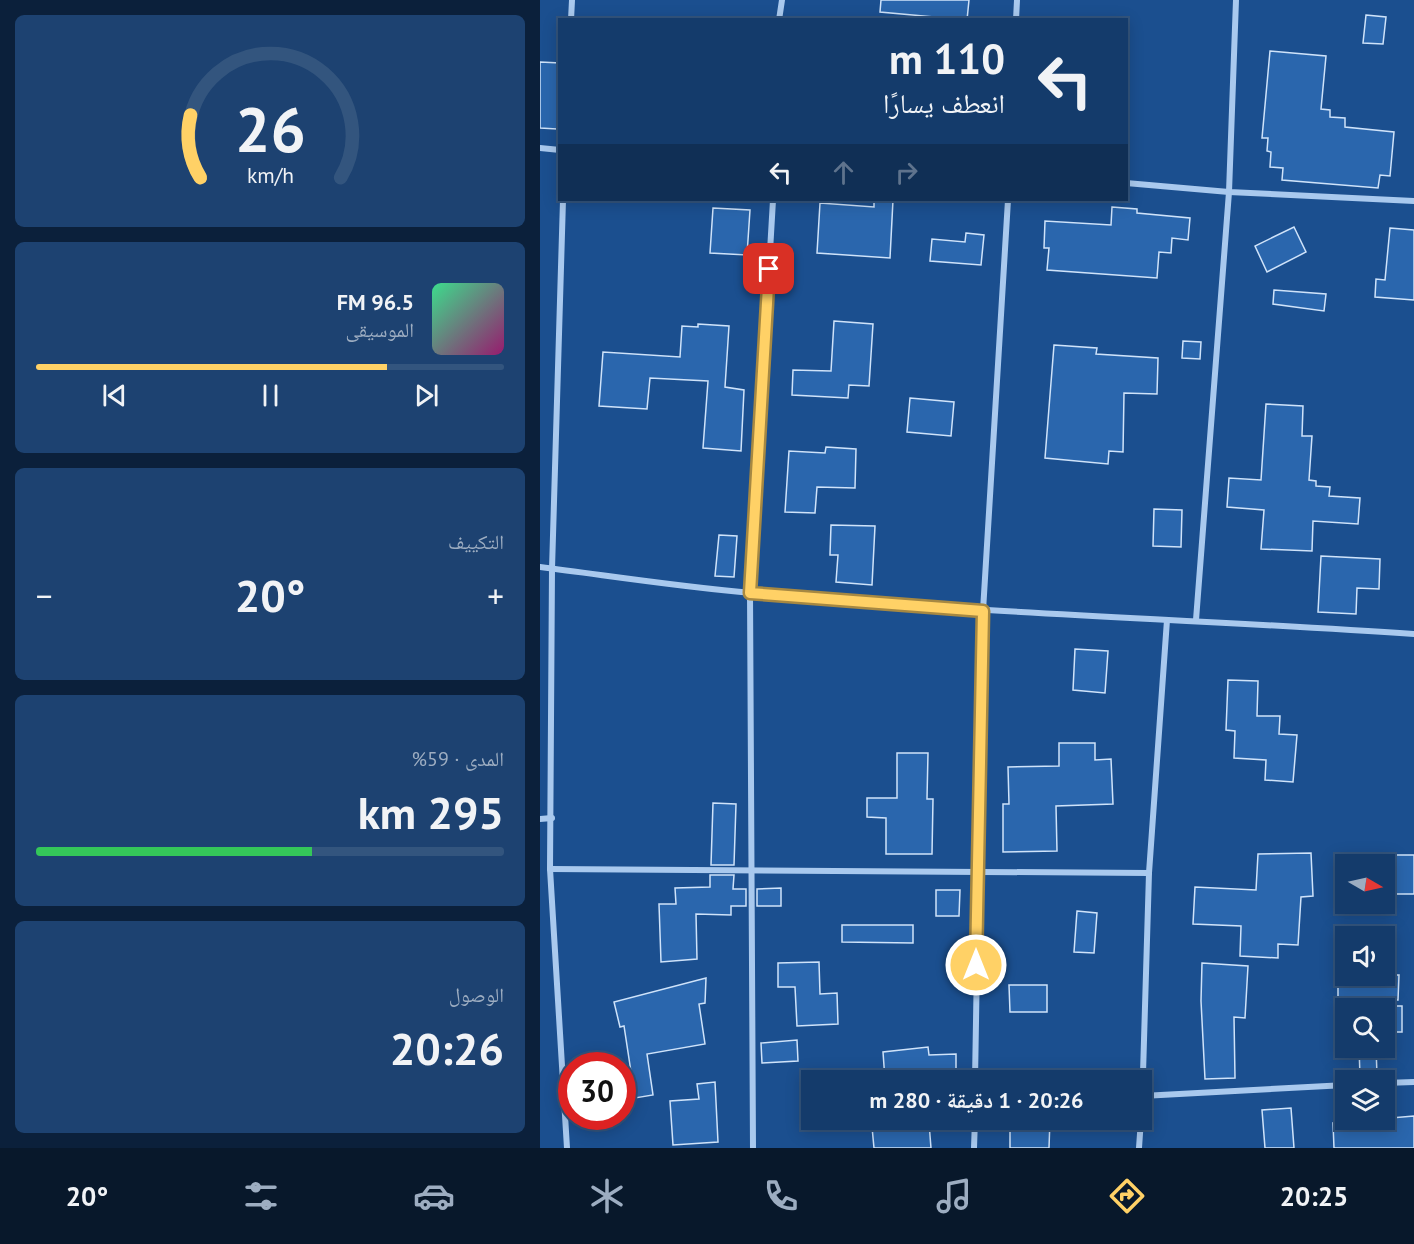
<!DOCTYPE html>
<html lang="ar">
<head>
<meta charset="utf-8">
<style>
	body { margin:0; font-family:"PT Sans","Noto Naskh Arabic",sans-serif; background:#1d4271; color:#f1f3f6; direction:rtl; height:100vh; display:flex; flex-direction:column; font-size:22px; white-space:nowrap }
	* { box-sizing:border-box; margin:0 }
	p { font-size:20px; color:#9dadc1 }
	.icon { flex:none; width:33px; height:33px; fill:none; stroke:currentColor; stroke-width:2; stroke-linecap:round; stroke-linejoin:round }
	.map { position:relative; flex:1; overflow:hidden; direction:ltr }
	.side { display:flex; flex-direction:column; gap:15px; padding:15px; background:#0b203b; width:540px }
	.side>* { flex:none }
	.guide { position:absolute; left:18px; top:18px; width:570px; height:183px; border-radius:0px; box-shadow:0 3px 15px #0003,0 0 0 2px #33557e; direction:rtl; background:#143b6b; color:#f1f3f6; overflow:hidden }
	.needle { width:39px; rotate:99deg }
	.buttons { position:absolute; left:795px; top:854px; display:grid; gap:12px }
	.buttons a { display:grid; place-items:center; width:60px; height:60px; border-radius:0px; background:#143b6b; box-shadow:0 3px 15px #0003,0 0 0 2px #33557e; font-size:30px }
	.speed { position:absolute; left:18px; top:1052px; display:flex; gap:12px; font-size:30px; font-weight:700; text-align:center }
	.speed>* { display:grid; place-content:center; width:78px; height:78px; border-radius:50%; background:#143b6b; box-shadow:0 3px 15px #0003,0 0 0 2px #33557e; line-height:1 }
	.speed .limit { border:9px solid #d22; background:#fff; color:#111 }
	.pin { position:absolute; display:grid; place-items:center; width:51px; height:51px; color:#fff; margin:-26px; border-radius:12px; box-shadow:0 3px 9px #0006 }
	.me { position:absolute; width:66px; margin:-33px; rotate:0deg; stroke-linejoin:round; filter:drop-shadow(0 0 4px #0008) }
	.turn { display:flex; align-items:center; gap:21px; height:126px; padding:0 24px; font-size:27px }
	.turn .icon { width:78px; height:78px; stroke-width:2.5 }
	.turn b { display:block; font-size:42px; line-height:51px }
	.lanes { display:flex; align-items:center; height:57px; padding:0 24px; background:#0003; justify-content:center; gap:30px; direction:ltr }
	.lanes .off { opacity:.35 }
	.big { font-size:45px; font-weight:800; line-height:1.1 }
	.side .card { flex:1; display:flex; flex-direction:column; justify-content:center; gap:9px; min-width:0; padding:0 21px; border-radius:9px; background:#1d4271 }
	.side .dial { align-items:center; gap:0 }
	.dial svg { height:156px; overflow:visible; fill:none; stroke:#33557e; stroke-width:7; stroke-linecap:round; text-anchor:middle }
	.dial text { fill:#f1f3f6; stroke:none }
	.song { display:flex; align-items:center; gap:18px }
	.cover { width:72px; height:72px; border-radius:9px; background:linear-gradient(135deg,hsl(150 70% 55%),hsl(320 70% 35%)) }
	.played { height:6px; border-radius:3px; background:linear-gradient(90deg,#ffd166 75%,#33557e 75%) }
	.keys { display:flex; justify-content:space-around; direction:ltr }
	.heat { display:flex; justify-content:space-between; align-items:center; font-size:33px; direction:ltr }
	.charge { height:9px; border-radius:4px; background:linear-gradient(90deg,#34c759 59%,#33557e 0) }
	.trip { position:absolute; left:261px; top:1070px; width:351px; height:60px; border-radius:0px; background:#143b6b; box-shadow:0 3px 15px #0003,0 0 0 2px #33557e; font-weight:800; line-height:60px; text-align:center; direction:rtl }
	.menu { display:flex; height:96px; justify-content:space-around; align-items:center; background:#08182b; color:#9dadc1 }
	.menu .icon { width:42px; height:42px }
	.menu .active { color:#ffd166 }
	.menu b { font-size:27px; color:#f1f3f6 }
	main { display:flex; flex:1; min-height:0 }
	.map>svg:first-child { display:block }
	.building { fill:#2a66ad; stroke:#cfe3fa; stroke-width:1.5 }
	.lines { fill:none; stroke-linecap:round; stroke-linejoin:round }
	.minor { stroke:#a9c9ee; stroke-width:6 }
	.route-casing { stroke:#a68842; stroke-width:15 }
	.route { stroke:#ffd166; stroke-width:10 }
</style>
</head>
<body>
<main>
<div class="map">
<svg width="874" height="1148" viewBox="0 0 874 1148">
	<rect width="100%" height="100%" fill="#1b4f8f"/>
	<g class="building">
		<polygon points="341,0 429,0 427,20 340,12"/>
		<polygon points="826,15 846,17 843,44 823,43"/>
		<polygon points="730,51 786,56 781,109 790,110 790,117 805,118 805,127 854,132 850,176 840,175 838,188 742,180 743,168 730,167 731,152 727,151 728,138 722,138"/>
		<polygon points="0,62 20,63 17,129 0,128"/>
		<polygon points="334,200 353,200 350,258 277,253 280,203 334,207"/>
		<polygon points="572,207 597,209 597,213 650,218 648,240 632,238 631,253 619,252 617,278 507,270 509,248 504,248 505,221 571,225"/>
		<polygon points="173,208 210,210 207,255 170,253"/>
		<polygon points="754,227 766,252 727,272 715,246"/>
		<polygon points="850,228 874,230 874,300 835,297 836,279 845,280"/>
		<polygon points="426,233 444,235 441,265 390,261 392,239 425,242"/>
		<polygon points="734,290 786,294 784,311 733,304"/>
		<polygon points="294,321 333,324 329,386 309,385 308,398 252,395 253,370 291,371"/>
		<polygon points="158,324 189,326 185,387 204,390 201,451 163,448 168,381 110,378 107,409 59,406 63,352 140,357 142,326 158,327"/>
		<polygon points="643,341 661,342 660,359 642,358"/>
		<polygon points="514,345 557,348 556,354 618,358 617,394 584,393 583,452 569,451 568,464 505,458"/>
		<polygon points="370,398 414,402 411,436 367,432"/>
		<polygon points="726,404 763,406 762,436 772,436 769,480 776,481 776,486 790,487 789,496 820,498 818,524 773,521 772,551 721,549 724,510 687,507 689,478 721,480"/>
		<polygon points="286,447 316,449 315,488 277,487 275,513 245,512 249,451 285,453"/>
		<polygon points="614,509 642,510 641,547 613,546"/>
		<polygon points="291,525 335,526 332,585 296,582 298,555 290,555"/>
		<polygon points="179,535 197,536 194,577 175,576"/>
		<polygon points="781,556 840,559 839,589 817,588 816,614 778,612"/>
		<polygon points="535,649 568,651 565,693 533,690"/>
		<polygon points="688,680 718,681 717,716 740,716 739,734 757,735 753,782 725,780 726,760 694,758 695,731 686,730"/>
		<polygon points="519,743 555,743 555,760 571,759 573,804 516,806 517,851 463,852 463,804 469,804 468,767 519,766"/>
		<polygon points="357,753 388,753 387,799 393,799 392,854 346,854 346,818 327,817 327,798 357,798"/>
		<polygon points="173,803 196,804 194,865 171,865"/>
		<polygon points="771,853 773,896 761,897 758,945 738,944 738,958 700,956 701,926 653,924 655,887 716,890 718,854"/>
		<rect x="844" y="855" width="30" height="39"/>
		<polygon points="170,875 194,875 193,889 206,889 206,906 191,906 191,915 156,914 157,959 121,962 119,904 136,904 135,888 170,887"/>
		<polygon points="241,888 241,906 217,906 217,889"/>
		<polygon points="396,890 420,890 419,916 396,916"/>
		<polygon points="537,911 557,913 554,953 534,952"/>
		<polygon points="302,925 373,925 373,943 302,942"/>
		<polygon points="279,962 280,994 297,993 298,1024 257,1026 255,987 238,987 238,963"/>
		<polygon points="662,963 708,966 705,1018 694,1017 695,1078 665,1079 661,1001"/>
		<polygon points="798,975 859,975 858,1000 798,1000"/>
		<polygon points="166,978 165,1003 159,1004 165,1044 107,1054 113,1095 95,1098 84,1026 80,1027 74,1002"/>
		<polygon points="469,985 507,985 507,1012 470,1012"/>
		<rect x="844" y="1006" width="18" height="26"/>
		<polygon points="257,1040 258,1061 222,1063 221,1043"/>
		<polygon points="388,1047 389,1055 416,1054 416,1079 345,1080 343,1052"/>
		<polygon points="819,1047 836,1047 837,1075 820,1076"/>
		<polygon points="175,1082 178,1142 133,1145 130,1101 159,1099 157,1084"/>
		<polygon points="751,1108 754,1148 725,1148 722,1110"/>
		<polygon points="874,1116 874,1148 794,1148 793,1123"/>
		<polygon points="470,1119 510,1119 509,1148 470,1148"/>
		<polygon points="389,1123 391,1148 334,1148 332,1127"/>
	</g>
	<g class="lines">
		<g class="minor">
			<polyline points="31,20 32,0"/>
			<polyline points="239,20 242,0"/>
			<polyline points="476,20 477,0"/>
			<polyline points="0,148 20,150"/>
			<polyline points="586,183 689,192 874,201"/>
			<polyline points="23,200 12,569 10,869 27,1148"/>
			<path d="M0,567c71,9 141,20 212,26 220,20 441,26 662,41"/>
			<polyline points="656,620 689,192 696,0"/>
			<polyline points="0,819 12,818"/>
			<polyline points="10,869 609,873"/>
			<polyline points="435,1080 443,611 468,200"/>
			<polyline points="844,1083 874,1082"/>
			<polyline points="602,1096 806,1085"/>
			<polyline points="602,1107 609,873 627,620"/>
			<polyline points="213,1148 210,593 233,200"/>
			<polyline points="434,1148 435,1119"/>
			<polyline points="599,1148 601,1119"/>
		</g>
	</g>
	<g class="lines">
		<defs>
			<polyline id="route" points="229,269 210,593 443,611 436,965"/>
		</defs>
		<use href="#route" class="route-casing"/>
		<use href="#route" class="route"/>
	</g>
</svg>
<div class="buttons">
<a><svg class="needle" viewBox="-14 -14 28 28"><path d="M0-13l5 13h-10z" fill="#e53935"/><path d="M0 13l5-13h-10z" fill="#9dadc1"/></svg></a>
<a><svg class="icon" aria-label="sound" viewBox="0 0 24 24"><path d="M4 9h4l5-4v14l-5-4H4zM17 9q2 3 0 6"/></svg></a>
<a><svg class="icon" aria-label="search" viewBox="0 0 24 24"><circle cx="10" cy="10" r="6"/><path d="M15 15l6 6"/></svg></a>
<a><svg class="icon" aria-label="layers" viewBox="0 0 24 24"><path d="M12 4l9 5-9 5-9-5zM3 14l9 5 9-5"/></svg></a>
</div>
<div class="speed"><div class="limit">30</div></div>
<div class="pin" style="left:229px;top:269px;background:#d93025"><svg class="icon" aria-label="arrive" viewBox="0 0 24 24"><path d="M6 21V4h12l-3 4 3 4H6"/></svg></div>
<svg class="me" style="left:436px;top:965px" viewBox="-20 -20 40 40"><circle r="17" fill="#ffd166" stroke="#fff" stroke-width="3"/><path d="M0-11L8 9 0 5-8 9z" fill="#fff"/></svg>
<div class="trip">20:26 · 1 دقيقة · 280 m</div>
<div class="guide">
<div class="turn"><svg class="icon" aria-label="left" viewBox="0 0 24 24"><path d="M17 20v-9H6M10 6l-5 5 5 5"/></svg><div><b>110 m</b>انعطف يسارًا</div></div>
<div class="lanes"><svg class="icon" aria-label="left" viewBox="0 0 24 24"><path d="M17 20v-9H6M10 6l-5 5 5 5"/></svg><svg class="icon off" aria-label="ahead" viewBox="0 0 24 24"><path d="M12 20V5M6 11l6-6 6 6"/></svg><svg class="icon off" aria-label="right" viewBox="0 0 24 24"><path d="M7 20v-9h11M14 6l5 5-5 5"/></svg></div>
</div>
</div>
<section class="side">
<div class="card dial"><svg viewBox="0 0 100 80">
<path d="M14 69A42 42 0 1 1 86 69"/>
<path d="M14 69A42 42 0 0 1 9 37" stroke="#ffd166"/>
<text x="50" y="56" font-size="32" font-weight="700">26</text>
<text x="50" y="72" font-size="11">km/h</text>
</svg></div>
<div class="card">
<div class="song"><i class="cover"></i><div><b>96.5 FM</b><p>الموسيقى</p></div></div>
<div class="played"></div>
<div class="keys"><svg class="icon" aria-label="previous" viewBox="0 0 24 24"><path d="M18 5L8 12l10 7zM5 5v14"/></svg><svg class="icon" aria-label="pause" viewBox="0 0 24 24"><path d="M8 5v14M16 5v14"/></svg><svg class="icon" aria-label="next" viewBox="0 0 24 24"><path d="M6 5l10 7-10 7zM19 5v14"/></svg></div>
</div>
<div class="card"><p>التكييف</p>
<div class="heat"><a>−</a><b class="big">20°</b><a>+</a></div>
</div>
<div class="card"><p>المدى · 59%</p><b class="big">295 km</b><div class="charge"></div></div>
<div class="card"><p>الوصول</p><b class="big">20:26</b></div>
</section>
</main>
<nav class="menu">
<b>20:25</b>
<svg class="icon active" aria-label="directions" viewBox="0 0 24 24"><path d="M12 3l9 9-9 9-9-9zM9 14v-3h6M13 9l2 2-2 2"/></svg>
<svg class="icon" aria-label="music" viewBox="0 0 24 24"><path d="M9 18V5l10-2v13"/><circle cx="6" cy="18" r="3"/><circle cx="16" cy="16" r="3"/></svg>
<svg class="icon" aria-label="phone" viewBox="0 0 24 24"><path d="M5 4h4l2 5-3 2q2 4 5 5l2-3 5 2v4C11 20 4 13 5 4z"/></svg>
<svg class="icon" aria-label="climate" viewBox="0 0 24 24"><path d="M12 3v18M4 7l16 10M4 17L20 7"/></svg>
<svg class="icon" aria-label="car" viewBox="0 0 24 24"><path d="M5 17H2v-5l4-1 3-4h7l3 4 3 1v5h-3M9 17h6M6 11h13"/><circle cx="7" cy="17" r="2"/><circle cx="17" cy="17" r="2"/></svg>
<svg class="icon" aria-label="filters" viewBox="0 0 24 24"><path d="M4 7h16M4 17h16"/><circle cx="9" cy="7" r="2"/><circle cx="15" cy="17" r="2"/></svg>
<b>20°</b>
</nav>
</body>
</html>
